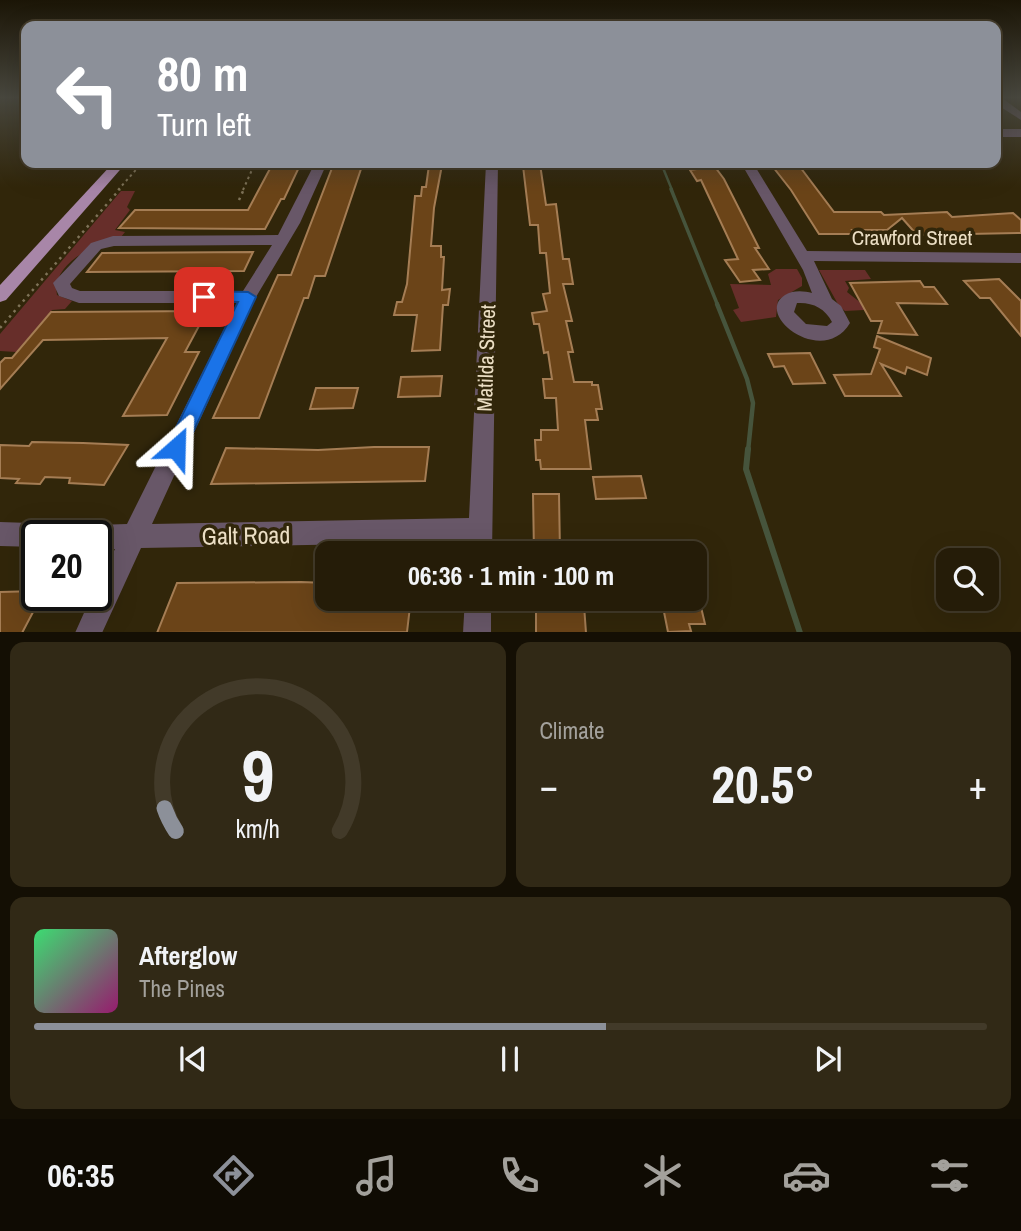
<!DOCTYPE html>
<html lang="en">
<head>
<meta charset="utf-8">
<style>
	body { margin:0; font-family:"Archivo Narrow",sans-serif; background:#312916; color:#f1f3f6; height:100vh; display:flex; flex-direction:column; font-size:26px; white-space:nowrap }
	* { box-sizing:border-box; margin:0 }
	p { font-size:23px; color:#a3a19c }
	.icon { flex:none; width:38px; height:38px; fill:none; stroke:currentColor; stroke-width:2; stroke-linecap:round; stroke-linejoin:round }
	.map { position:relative; height:632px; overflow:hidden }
	.drawer { display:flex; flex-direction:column; gap:10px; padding:10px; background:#140f04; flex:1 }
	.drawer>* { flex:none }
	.top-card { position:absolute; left:21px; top:21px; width:980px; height:147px; border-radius:14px; box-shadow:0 7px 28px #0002,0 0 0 2px #423a29; background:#8c9099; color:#fff; overflow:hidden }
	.tools { position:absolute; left:936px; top:548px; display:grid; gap:14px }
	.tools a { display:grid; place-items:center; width:63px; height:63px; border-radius:14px; background:#251c08; box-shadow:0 7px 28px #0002,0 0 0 2px #423a29; font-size:35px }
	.speed { position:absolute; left:21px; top:520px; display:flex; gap:14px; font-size:35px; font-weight:700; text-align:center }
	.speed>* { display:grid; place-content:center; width:91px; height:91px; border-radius:50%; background:#251c08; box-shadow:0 7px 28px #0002,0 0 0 2px #423a29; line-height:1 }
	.speed .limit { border:4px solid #111; border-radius:10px; background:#fff; color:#111 }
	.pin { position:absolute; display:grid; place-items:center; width:60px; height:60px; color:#fff; margin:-30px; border-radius:14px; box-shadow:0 4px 10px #0006 }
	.me { position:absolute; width:77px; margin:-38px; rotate:25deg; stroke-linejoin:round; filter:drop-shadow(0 0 5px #0008) }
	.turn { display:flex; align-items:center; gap:24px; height:147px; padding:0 21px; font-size:32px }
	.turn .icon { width:91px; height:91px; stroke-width:2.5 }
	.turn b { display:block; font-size:49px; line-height:60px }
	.big { font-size:52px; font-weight:700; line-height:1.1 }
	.drawer .card { flex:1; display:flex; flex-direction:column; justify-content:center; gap:10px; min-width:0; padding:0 24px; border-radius:14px; background:#312916 }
	.drawer .dial { align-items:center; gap:0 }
	.dial svg { height:182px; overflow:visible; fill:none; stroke:#423a29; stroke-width:7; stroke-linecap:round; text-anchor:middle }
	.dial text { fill:#f1f3f6; stroke:none }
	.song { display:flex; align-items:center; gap:21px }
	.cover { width:84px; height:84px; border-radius:10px; background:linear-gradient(135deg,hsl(140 70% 55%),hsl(320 70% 35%)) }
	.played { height:7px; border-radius:4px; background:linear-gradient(90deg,#8c9099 60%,#423a29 60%) }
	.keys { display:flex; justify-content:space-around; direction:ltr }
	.heat { display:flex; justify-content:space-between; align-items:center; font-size:38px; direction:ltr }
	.drawer .tiles { flex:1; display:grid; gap:10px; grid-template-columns:1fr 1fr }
	.card:last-child { grid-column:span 2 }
	.trip { position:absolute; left:315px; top:541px; width:392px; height:70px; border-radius:14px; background:#251c08; box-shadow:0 7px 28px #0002,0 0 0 2px #423a29; font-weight:700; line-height:70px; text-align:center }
	.dock { display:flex; height:112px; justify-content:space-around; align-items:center; background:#0f0b03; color:#a3a19c }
	.dock .icon { width:49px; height:49px }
	.dock .current { color:#8c9099 }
	.dock b { font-size:32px; color:#f1f3f6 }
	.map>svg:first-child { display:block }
	.green { fill:#672e2a }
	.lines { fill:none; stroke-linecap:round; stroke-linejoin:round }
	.stream-far3 { stroke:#46543c; stroke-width:2.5 }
	.stream-far2 { stroke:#46543c; stroke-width:3.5 }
	.stream-far1 { stroke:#46543c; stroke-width:4.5 }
	.stream { stroke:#46543c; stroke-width:6 }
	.building { fill:#6b4418; stroke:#a57d54; stroke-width:2 }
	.path-far1 { stroke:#7f7358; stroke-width:2; stroke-dasharray:2.5 3.5; stroke-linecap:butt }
	.path { stroke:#7f7358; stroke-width:2.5; stroke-dasharray:2.5 4.5; stroke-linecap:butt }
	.minor { fill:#685768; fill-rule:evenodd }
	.major { fill:#a886a8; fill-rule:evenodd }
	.route { fill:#1a73e8; stroke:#114b97; stroke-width:2 }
	.labels { text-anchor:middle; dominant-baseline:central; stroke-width:7; stroke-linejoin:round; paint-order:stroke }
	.street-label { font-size:21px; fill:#ebdec4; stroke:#31260a }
	.near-street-label { font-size:24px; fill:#ebdec4; stroke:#31260a }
</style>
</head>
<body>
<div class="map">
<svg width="1021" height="633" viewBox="0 0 1021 633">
	<rect width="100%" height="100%" fill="#31260a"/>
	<g class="green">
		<path d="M121,191h14l-8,16 3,3 -15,20 10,2 -4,5c-24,7 -70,25 -64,58l15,6 -7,8 -13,1 -36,42 -16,-1v-17z"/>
		<polygon points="776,269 797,269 802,278 802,286 778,300 776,317 741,322 733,310 739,308 730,284 771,285 768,274"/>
		<polygon points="819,270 865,270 871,279 845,281 849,288 847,292 861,303 864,310 845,311 839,306"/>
	</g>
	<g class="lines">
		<polyline class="stream-far3" points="661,163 672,190"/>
		<polyline class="stream-far2" points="671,189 718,306"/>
		<polyline class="stream-far1" points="717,304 747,379 753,403 748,451"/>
		<polyline class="stream" points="748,449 746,469 800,633"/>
	</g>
	<g class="building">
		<polygon points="273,163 301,163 284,199 281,199 265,229 119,228 135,210 248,210"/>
		<polygon points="334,163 363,163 325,276 315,276 308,298 304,298 259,418 213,418 278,275 291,275"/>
		<polygon points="693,163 712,163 724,179 759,248 755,248 769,269 753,270 760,280 740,282 725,260 738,259 701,180 697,181 690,170 697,169"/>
		<polygon points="777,163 797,163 834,212 881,212 884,215 947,212 952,217 1013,213 1021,220 1021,233 917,235 902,218 887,230 852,230 854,234 819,234 791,190 773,167 780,167"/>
		<polygon points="540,164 546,205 556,204 563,259 569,259 573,284 563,284 572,321 566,321 573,352 568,352 574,382 592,382 592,385 598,385 602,409 596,409 598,420 585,420 591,469 541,469 540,460 536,460 535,440 541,440 541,430 558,430 556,398 545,398 543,379 552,379 548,352 544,353 539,324 534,324 532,313 547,311 543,294 550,293 546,253 540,253 538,225 530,225 523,166"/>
		<polygon points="429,165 442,165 434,208 431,246 441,246 441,257 444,257 442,290 450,289 448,305 443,305 440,350 412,351 417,315 394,315 397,302 402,302 407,284 415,196 421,196 422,187 426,187"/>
		<polygon points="253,252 244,271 87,272 102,253"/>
		<polygon points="999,279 1021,301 1021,336 990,298 980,298 964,281"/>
		<polygon points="920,281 924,287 934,287 947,304 897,303 917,335 878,333 882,321 871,321 850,283"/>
		<polygon points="207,311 185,352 199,352 167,415 123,416 167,338 43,340 0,389 0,363 5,358 12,358 51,312"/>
		<polygon points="877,336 931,358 927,375 907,367 905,374 881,364 901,396 845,396 834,375 871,374 880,349 874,347"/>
		<polygon points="810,353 825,383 793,384 784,366 774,367 768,354"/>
		<polygon points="442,376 440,396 398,397 401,377"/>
		<polygon points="316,388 358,388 353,408 310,409"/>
		<polygon points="32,442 83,443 128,445 104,485 69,483 70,478 45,477 40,484 16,483 19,479 0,478 0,445 29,446"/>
		<polygon points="374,447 429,447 425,481 211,484 226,448 318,450"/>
		<polygon points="641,476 646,498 596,499 593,477"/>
		<polygon points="533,494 559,494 560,553 534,553"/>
		<polygon points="301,582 327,583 327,598 411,598 407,632 157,633 177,583"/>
		<polygon points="37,591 37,595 42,595 22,633 0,633 0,592"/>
		<polygon points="536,604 584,605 586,633 536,633"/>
		<polygon points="663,607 701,607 705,624 689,624 691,631 668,632"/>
	</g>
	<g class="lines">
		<g class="path-far1">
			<polyline points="118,190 142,163"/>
			<polyline points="243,190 255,163"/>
		</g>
		<g class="path">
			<polyline points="239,200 244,189"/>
			<polyline points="0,328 120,189"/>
		</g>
		<g class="minor">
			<polygon points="996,98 1002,98 1021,112 1021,120 996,104"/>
			<rect x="996" y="129" width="25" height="8"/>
			<path d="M315,163h12l-27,60 -44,74 -104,227 317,-6 17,-355h12l-6,390h-24v-11l-327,6 -39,85h-27l17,-38h4v-8l19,-38h-19v-13h-12l3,-8 9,-3 31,-1 110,-221h-158l-20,-7 -6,-13 38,-40 22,-7 165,-1zM272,245l-29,46h-163l-8,-3 -2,-4 31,-35 13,-3z"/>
			<path d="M741,163h12l54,88 214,2v10l-207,-2 18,38 9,7 9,17c-27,45 -97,-8 -65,-28 8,-5 19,-4 27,-2l-9,-23zM797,303c15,-1 28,5 35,19l-5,4 -21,-2 -12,-12z"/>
			<polygon points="0,522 60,524 69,527 72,536 37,536 37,547 0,546"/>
			<polygon points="465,598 491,598 491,633 463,633"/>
		</g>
		<polygon class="major" points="113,163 126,163 6,300 0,302 0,285"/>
	</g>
	<linearGradient id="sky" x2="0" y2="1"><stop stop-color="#1b1506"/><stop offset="0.52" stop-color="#48473e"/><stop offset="1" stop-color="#48473e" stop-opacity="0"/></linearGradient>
	<rect width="1021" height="187" fill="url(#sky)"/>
	<polygon class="route" points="204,291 248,292 256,297 183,454 176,457 169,454 166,448 238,302 198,301 196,297 198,293"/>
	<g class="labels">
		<g class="street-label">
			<text x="912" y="237">Crawford Street</text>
			<text transform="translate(486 358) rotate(-88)">Matilda Street</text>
		</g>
		<g class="near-street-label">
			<text transform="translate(246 535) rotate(-1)">Galt Road</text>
		</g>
	</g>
</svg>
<div class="tools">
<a><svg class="icon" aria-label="search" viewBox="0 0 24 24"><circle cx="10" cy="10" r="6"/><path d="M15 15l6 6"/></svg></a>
</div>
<div class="speed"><div class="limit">20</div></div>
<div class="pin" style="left:204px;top:297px;background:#d93025"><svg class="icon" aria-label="arrive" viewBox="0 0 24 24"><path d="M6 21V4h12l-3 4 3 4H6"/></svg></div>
<svg class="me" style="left:176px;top:448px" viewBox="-20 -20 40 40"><path d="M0-17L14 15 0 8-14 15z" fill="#1a73e8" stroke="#fff" stroke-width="4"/></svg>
<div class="trip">06:36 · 1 min · 100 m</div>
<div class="top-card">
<div class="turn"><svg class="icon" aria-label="left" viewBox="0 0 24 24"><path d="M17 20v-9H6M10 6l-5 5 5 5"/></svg><div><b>80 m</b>Turn left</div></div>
</div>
</div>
<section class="drawer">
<div class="tiles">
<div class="card dial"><svg viewBox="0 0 100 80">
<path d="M14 69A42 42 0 1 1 86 69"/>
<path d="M14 69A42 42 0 0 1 9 59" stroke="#8c9099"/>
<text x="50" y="56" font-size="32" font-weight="700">9</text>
<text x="50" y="72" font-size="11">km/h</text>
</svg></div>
<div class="card"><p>Climate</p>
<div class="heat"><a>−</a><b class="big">20.5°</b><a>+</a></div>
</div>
<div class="card">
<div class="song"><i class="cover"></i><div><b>Afterglow</b><p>The Pines</p></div></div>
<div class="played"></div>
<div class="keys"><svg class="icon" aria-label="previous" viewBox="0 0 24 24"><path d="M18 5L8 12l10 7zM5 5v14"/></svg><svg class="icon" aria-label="pause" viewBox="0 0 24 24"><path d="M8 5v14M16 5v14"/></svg><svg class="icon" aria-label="next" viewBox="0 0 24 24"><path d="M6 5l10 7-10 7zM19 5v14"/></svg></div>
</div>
</div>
</section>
<nav class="dock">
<b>06:35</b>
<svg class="icon current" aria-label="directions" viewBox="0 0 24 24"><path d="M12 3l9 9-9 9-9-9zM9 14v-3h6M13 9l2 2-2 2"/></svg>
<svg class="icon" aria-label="music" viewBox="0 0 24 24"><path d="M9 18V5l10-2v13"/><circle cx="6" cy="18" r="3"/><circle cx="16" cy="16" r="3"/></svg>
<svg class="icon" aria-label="phone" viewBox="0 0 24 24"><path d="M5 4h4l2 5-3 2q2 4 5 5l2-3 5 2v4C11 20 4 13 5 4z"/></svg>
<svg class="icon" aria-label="climate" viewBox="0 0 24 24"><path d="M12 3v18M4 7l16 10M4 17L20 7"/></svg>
<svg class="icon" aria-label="car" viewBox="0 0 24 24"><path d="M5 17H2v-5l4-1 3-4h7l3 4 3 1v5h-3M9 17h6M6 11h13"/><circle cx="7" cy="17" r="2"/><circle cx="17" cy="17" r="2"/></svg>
<svg class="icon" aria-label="filters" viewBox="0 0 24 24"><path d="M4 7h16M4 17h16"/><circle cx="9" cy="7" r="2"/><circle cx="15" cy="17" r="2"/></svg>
</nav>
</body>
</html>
